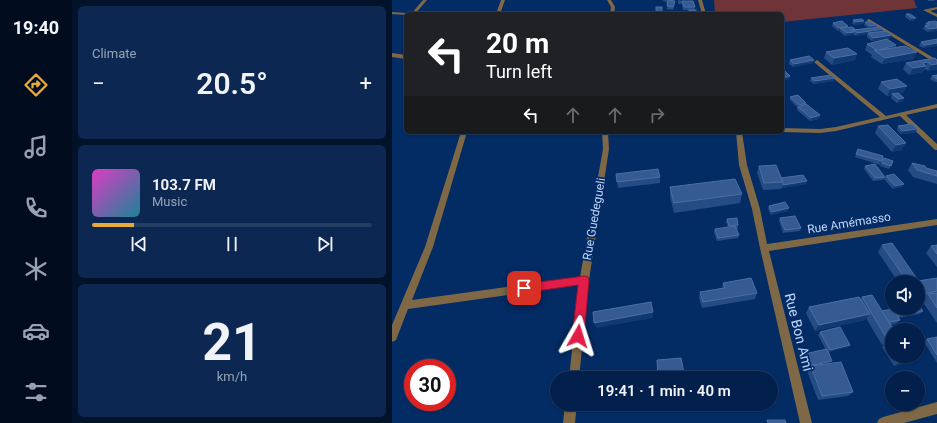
<!DOCTYPE html>
<html lang="en">
<head>
<meta charset="utf-8">
<style>
	body { margin:0; font-family:Roboto,sans-serif; background:#0c2852; color:#f1f3f6; height:100vh; display:flex; flex-direction:column; font-size:15px; white-space:nowrap }
	* { box-sizing:border-box; margin:0 }
	p { font-size:13px; color:#96a3b5 }
	.icon { flex:none; width:22px; height:22px; fill:none; stroke:currentColor; stroke-width:2; stroke-linecap:round; stroke-linejoin:round }
	.map { position:relative; flex:1; overflow:hidden }
	.panel { display:flex; flex-direction:column; gap:6px; padding:6px; background:#011229; width:320px }
	.panel>* { flex:none }
	.hud { position:absolute; left:12px; top:12px; width:380px; height:122px; border-radius:6px; box-shadow:0 1px 3px #0004,0 0 0 1px #233e63; background:#202124; color:#fff; overflow:hidden }
	.fabs { position:absolute; left:493px; top:275px; display:grid; gap:8px }
	.fabs a { display:grid; place-items:center; width:40px; height:40px; border-radius:50%; background:#02204b; box-shadow:0 1px 3px #0004,0 0 0 1px #233e63; font-size:20px }
	.speed { position:absolute; left:12px; top:359px; display:flex; gap:8px; font-size:20px; font-weight:700; text-align:center }
	.speed>* { display:grid; place-content:center; width:52px; height:52px; border-radius:50%; background:#02204b; box-shadow:0 1px 3px #0004,0 0 0 1px #233e63; line-height:1 }
	.speed .limit { border:6px solid #d22; background:#fff; color:#111 }
	.pin { position:absolute; display:grid; place-items:center; width:34px; height:34px; color:#fff; margin:-17px; border-radius:8px; box-shadow:0 2px 6px #0006 }
	.me { position:absolute; width:44px; margin:-22px; rotate:6deg; stroke-linejoin:round; filter:drop-shadow(0 0 3px #0008) }
	.turn { display:flex; align-items:center; gap:14px; height:84px; padding:0 16px; font-size:18px }
	.turn .icon { width:52px; height:52px; stroke-width:2.5 }
	.turn b { display:block; font-size:28px; line-height:34px }
	.lanes { display:flex; align-items:center; height:38px; padding:0 16px; background:#0003; justify-content:center; gap:20px; direction:ltr }
	.lanes .off { opacity:.35 }
	.big { font-size:30px; font-weight:600; line-height:1.1 }
	.panel .widget { flex:1; display:flex; flex-direction:column; justify-content:center; gap:6px; min-width:0; padding:0 14px; border-radius:6px; background:#0c2852 }
	.panel .dial { align-items:center; gap:0 }
	.dial b { font-size:52px; line-height:1 }
	.song { display:flex; align-items:center; gap:12px }
	.cover { width:48px; height:48px; border-radius:6px; background:linear-gradient(135deg,hsl(310 70% 55%),hsl(190 70% 35%)) }
	.played { height:4px; border-radius:2px; background:linear-gradient(90deg,#e9ab38 15%,#233e63 15%) }
	.keys { display:flex; justify-content:space-around; direction:ltr }
	.heat { display:flex; justify-content:space-between; align-items:center; font-size:22px; direction:ltr }
	.trip { position:absolute; left:158px; top:371px; width:228px; height:40px; border-radius:20px; background:#02204b; box-shadow:0 1px 3px #0004,0 0 0 1px #233e63; font-weight:600; line-height:40px; text-align:center }
	main { display:flex; flex:1; min-height:0 }
	.tab-bar { display:flex; flex-direction:column; width:72px; justify-content:space-around; align-items:center; background:#010d1e; color:#96a3b5 }
	.tab-bar .icon { width:28px; height:28px }
	.tab-bar .selected { color:#e9ab38 }
	.tab-bar b { font-size:18px; color:#f1f3f6 }
	.map>svg:first-child { display:block }
	.green { fill:#6f3437 }
	.lines { fill:none; stroke-linecap:round; stroke-linejoin:round }
	.street { fill:#7e6846; fill-rule:evenodd }
	.wall { fill:#264c86 }
	.shaded-wall { fill:#113973 }
	.building { fill:#365b92; stroke:#4c6fa2 }
	.route { fill:#e11d48; stroke:#92132f }
	.labels { text-anchor:middle; dominant-baseline:central; stroke-width:3.5; stroke-linejoin:round; paint-order:stroke }
	.street-label { font-size:12px; fill:#c0d7fa; stroke:#032b64 }
	.near-street-label { font-size:14px; fill:#c0d7fa; stroke:#032b64 }
</style>
</head>
<body>
<main>
<nav class="tab-bar">
<b>19:40</b>
<svg class="icon selected" aria-label="directions" viewBox="0 0 24 24"><path d="M12 3l9 9-9 9-9-9zM9 14v-3h6M13 9l2 2-2 2"/></svg>
<svg class="icon" aria-label="music" viewBox="0 0 24 24"><path d="M9 18V5l10-2v13"/><circle cx="6" cy="18" r="3"/><circle cx="16" cy="16" r="3"/></svg>
<svg class="icon" aria-label="phone" viewBox="0 0 24 24"><path d="M5 4h4l2 5-3 2q2 4 5 5l2-3 5 2v4C11 20 4 13 5 4z"/></svg>
<svg class="icon" aria-label="climate" viewBox="0 0 24 24"><path d="M12 3v18M4 7l16 10M4 17L20 7"/></svg>
<svg class="icon" aria-label="car" viewBox="0 0 24 24"><path d="M5 17H2v-5l4-1 3-4h7l3 4 3 1v5h-3M9 17h6M6 11h13"/><circle cx="7" cy="17" r="2"/><circle cx="17" cy="17" r="2"/></svg>
<svg class="icon" aria-label="filters" viewBox="0 0 24 24"><path d="M4 7h16M4 17h16"/><circle cx="9" cy="7" r="2"/><circle cx="15" cy="17" r="2"/></svg>
</nav>
<section class="panel">
<div class="widget"><p>Climate</p>
<div class="heat"><a>−</a><b class="big">20.5°</b><a>+</a></div>
</div>
<div class="widget">
<div class="song"><i class="cover"></i><div><b>103.7 FM</b><p>Music</p></div></div>
<div class="played"></div>
<div class="keys"><svg class="icon" aria-label="previous" viewBox="0 0 24 24"><path d="M18 5L8 12l10 7zM5 5v14"/></svg><svg class="icon" aria-label="pause" viewBox="0 0 24 24"><path d="M8 5v14M16 5v14"/></svg><svg class="icon" aria-label="next" viewBox="0 0 24 24"><path d="M6 5l10 7-10 7zM19 5v14"/></svg></div>
</div>
<div class="widget dial"><b>21</b><p>km/h</p></div>
</section>
<div class="map">
<svg width="545" height="423" viewBox="0 0 545 423">
	<rect width="100%" height="100%" fill="#032b64"/>
	<polygon class="green" points="322,0 522,0 525,8 390,22 390,14 323,14"/>
	<g class="lines">
		<g class="street">
			<polygon points="31,0 35,0 23,14 19,14"/>
			<polygon points="109,0 113,0 108,14 104,14"/>
			<polygon points="215,0 219,0 223,7 222,14 218,14 219,7"/>
			<polygon points="306,0 310,0 314,14 310,14"/>
			<polygon points="545,7 545,9 538,11 545,14 545,17 531,10"/>
			<polygon points="0,12 14,13 16,14 14,14 14,15 0,14"/>
			<polygon points="477,19 545,60 545,64 475,21 475,20"/>
			<polygon points="0,53 14,55 14,59 0,57"/>
			<polygon points="425,60 494,116 545,104 545,108 514,115 545,144 545,150 543,150 508,116 444,131 428,133 390,132 390,128 428,129 444,127 488,117 423,63 422,62"/>
			<polygon points="69,132 75,132 41,247 20,300 188,277 211,149 210,132 216,132 217,149 197,280 187,378 177,378 187,285 16,309 4,340 0,342 0,325 33,247"/>
			<polygon points="344,132 350,132 355,165 368,209 375,244 545,219 545,225 377,251 420,423 408,423 368,248 360,209 347,165"/>
			<polygon points="545,402 545,414 512,423 485,423 487,419 491,417"/>
			<polygon points="173,404 185,404 183,423 171,423"/>
		</g>
	</g>
	<g class="wall">
		<polygon points="271,0 276,0 283,4 281,10 275,9 276,3 271,1"/>
		<polygon points="286,0 291,1 303,7 303,10 304,12 304,14 297,14 297,10 291,10 290,4 286,4"/>
		<polygon points="536,0 543,0 542,1 536,1"/>
		<polygon points="514,14 518,14 522,21 519,21 513,17"/>
		<polygon points="461,20 472,21 471,24 462,25 460,23"/>
		<polygon points="473,22 485,25 484,27 491,29 490,32 500,35 498,38 480,41 475,37 475,34 464,36 461,34 461,35 453,36 447,31 448,30 446,31 440,26 441,23 456,26 456,27 463,29 463,30 476,28 472,25"/>
		<polygon points="536,22 545,22 545,31 536,32 531,29 534,23 536,23"/>
		<polygon points="545,39 532,48 527,46 529,42"/>
		<polygon points="475,44 504,45 504,47 522,59 490,64 479,57 480,55 473,50"/>
		<polygon points="434,52 465,54 463,60 440,65 432,58"/>
		<polygon points="543,58 536,71 533,69 531,72 517,75 511,69 514,63"/>
		<polygon points="398,60 421,63 401,67 397,64"/>
		<polygon points="545,75 545,82 543,82 538,79 540,76"/>
		<polygon points="419,78 443,78 442,81 422,84 418,81"/>
		<polygon points="489,82 515,86 511,93 507,94 511,101 505,103 499,98 500,95 495,96 486,89"/>
		<polygon points="398,97 414,103 414,104 428,115 427,119 418,121 405,110 405,107 398,100"/>
		<polygon points="486,126 510,150 500,152 483,133"/>
		<polygon points="506,126 525,129 523,133 509,134 505,130"/>
		<polygon points="466,149 490,161 488,165 463,157"/>
		<polygon points="492,158 499,166 497,169 488,166"/>
		<polygon points="520,163 545,171 545,184 521,177 516,170"/>
		<polygon points="367,166 389,178 415,181 414,184 390,188 390,187 389,189 371,190 365,173"/>
		<polygon points="473,166 493,177 491,180 481,181 472,169"/>
		<polygon points="224,174 268,177 268,183 226,188"/>
		<polygon points="494,176 512,184 510,187 501,189 492,179"/>
		<polygon points="278,187 350,194 348,203 282,213 278,197"/>
		<polygon points="377,206 396,211 379,215 376,209"/>
		<polygon points="388,218 409,228 408,231 391,233 387,221"/>
		<polygon points="335,219 346,225 346,229 344,229 347,235 346,238 325,241 322,232 323,229 336,227 334,222"/>
		<polygon points="490,245 525,279 524,281 545,278 545,323 530,301 532,299 526,300 526,282 506,282 486,252"/>
		<polygon points="545,245 545,267 534,253 539,246"/>
		<polygon points="331,283 365,293 363,299 310,308 307,298 308,292 330,288"/>
		<polygon points="470,297 490,311 498,310 496,307 498,304 500,303 500,308 526,308 531,311 528,314 506,318 508,320 505,323 499,325 500,330 500,356 514,356 517,360 514,363 502,366 490,347 493,344 497,343 490,345 474,318 473,320 423,331 414,313 417,307 468,299"/>
		<polygon points="428,332 458,345 456,347 436,352 438,364 461,392 456,396 426,400 415,371 417,368 415,369 410,357 412,354 434,350 426,335"/>
		<polygon points="545,337 545,363 532,342 535,339"/>
		<polygon points="265,360 292,373 291,375 266,378"/>
	</g>
	<g class="shaded-wall">
		<polygon points="520,18 524,18 522,21 519,21"/>
		<polygon points="472,21 471,24 462,25 463,22"/>
		<polygon points="485,25 483,28 477,29 478,26"/>
		<polygon points="456,26 455,29 448,28 448,30 446,31 447,28"/>
		<polygon points="545,28 545,31 536,32 537,29"/>
		<polygon points="491,29 490,32 476,33 475,34 464,36 465,33"/>
		<polygon points="462,32 461,35 453,36 455,33"/>
		<polygon points="500,35 498,38 480,41 481,38"/>
		<polygon points="545,43 545,46 532,48 533,45"/>
		<polygon points="504,45 502,51 487,50"/>
		<polygon points="525,52 522,59 490,64 493,58"/>
		<polygon points="465,54 463,60 440,65 442,58"/>
		<polygon points="422,60 421,63 401,67 402,64"/>
		<polygon points="536,62 531,72 517,75 521,68 531,63"/>
		<polygon points="545,64 545,70 536,71 539,65"/>
		<polygon points="398,76 398,79 390,81 390,78"/>
		<polygon points="443,78 442,81 422,84 423,81"/>
		<polygon points="515,86 511,93 495,96 498,89"/>
		<polygon points="512,98 511,101 505,103 507,99"/>
		<polygon points="414,103 413,106 406,107 407,105"/>
		<polygon points="428,115 427,119 418,121 419,118"/>
		<polygon points="525,129 523,133 509,134 511,131"/>
		<polygon points="514,143 510,150 500,152 504,145"/>
		<polygon points="415,181 414,184 390,188 391,185"/>
		<polygon points="512,184 510,187 501,189 503,186"/>
		<polygon points="397,208 396,211 379,215 380,212"/>
		<polygon points="525,279 523,282 514,282 515,281"/>
		<polygon points="261,312 261,318 204,328 202,323"/>
		<polygon points="478,314 473,320 423,331 427,325"/>
		<polygon points="458,345 456,347 436,353 438,350"/>
		<polygon points="517,360 514,363 502,366 505,363"/>
		<polygon points="440,361 438,364 419,366 417,368 415,369 417,366"/>
	</g>
	<g class="building">
		<polygon points="276,0 283,1 281,7 275,6"/>
		<polygon points="290,1 301,1 303,7 292,7"/>
		<rect x="264" y="7" width="6" height="7"/>
		<rect x="297" y="10" width="7" height="2"/>
		<polygon points="514,14 518,14 524,18 520,18"/>
		<polygon points="470,19 472,21 463,22 461,20"/>
		<polygon points="450,21 456,26 447,28 441,23"/>
		<polygon points="543,21 545,22 545,28 537,29 533,26 537,25 534,23 538,23 536,22"/>
		<polygon points="473,22 479,22 485,25 478,26"/>
		<polygon points="460,27 463,29 459,30 462,32 455,33 448,28"/>
		<polygon points="488,27 491,29 465,33 461,30"/>
		<polygon points="494,31 500,35 481,38 476,33"/>
		<polygon points="495,39 504,45 487,50 513,46 525,52 493,58 482,50 485,50 475,44"/>
		<polygon points="545,39 545,43 533,45 529,42"/>
		<polygon points="456,48 465,54 442,58 434,52"/>
		<polygon points="417,56 422,60 402,64 398,60"/>
		<polygon points="543,58 545,60 545,64 539,65 536,62 531,63 534,66 521,68 514,63"/>
		<polygon points="390,69 391,69 398,76 390,78"/>
		<polygon points="439,75 443,78 423,81 419,78"/>
		<polygon points="545,75 545,79 540,76"/>
		<polygon points="505,79 515,86 498,89 489,82"/>
		<polygon points="506,93 512,98 507,99 500,94"/>
		<polygon points="406,95 414,103 407,105 398,97"/>
		<polygon points="414,104 428,115 419,118 406,107"/>
		<polygon points="520,124 525,129 511,131 506,126"/>
		<polygon points="496,125 514,143 504,145 486,126"/>
		<polygon points="466,149 491,156 490,161 464,154"/>
		<polygon points="492,158 501,161 499,166 490,163"/>
		<polygon points="520,163 533,166 534,168 545,171 545,176 525,170"/>
		<polygon points="483,164 493,177 483,178 473,166"/>
		<polygon points="384,165 391,182 372,183 367,166"/>
		<polygon points="266,169 268,177 225,182 224,174"/>
		<polygon points="502,174 512,184 503,186 494,176"/>
		<polygon points="411,175 415,181 391,185 391,182 389,178"/>
		<polygon points="343,179 350,194 282,203 278,187"/>
		<polygon points="393,202 397,208 380,212 377,206"/>
		<polygon points="403,216 409,228 393,230 388,218"/>
		<polygon points="345,218 346,225 337,226 335,219"/>
		<polygon points="343,226 347,235 326,238 323,229"/>
		<polygon points="500,243 525,279 515,281 490,245"/>
		<polygon points="545,245 545,254 539,246"/>
		<polygon points="359,278 365,293 311,302 308,292 333,288 331,283"/>
		<polygon points="545,278 545,291 527,295 526,293 526,282 520,282"/>
		<polygon points="545,293 545,308 536,294"/>
		<polygon points="480,295 502,330 500,330 500,338 495,339 470,297"/>
		<polygon points="467,297 478,314 427,325 417,307"/>
		<polygon points="259,302 261,312 202,323 201,312"/>
		<polygon points="526,304 531,311 506,316 501,308 526,308"/>
		<polygon points="501,309 508,320 497,322 490,311"/>
		<polygon points="448,327 458,345 438,350 428,332"/>
		<polygon points="545,337 545,355 535,339"/>
		<polygon points="500,342 500,355 493,344"/>
		<polygon points="435,349 440,361 417,366 412,354"/>
		<polygon points="500,356 514,356 517,360 505,363"/>
		<polygon points="289,358 292,373 266,375 265,360"/>
		<polygon points="449,362 461,392 430,396 419,366"/>
		<polygon points="375,420 393,420 394,423 376,423"/>
	</g>
	<polygon class="route" points="192,276 196,277 197,280 192,336 190,340 186,341 182,340 180,336 186,285 132,293 129,291 127,288 129,285 132,284"/>
	<g class="labels">
		<g class="street-label">
			<text transform="translate(202 219) rotate(-80)">Rue Guedegueli</text>
			<text transform="translate(457 223) rotate(-9)">Rue Amémasso</text>
		</g>
		<g class="near-street-label">
			<text transform="translate(407 332) rotate(76)">Rue Bon Ami</text>
		</g>
	</g>
</svg>
<div class="fabs">
<a><svg class="icon" aria-label="sound" viewBox="0 0 24 24"><path d="M4 9h4l5-4v14l-5-4H4zM17 9q2 3 0 6"/></svg></a>
<a>+</a>
<a>−</a>
</div>
<div class="speed"><div class="limit">30</div></div>
<div class="pin" style="left:132px;top:288px;background:#d93025"><svg class="icon" aria-label="arrive" viewBox="0 0 24 24"><path d="M6 21V4h12l-3 4 3 4H6"/></svg></div>
<svg class="me" style="left:186px;top:336px" viewBox="-20 -20 40 40"><path d="M0-17L14 15 0 8-14 15z" fill="#e11d48" stroke="#fff" stroke-width="4"/></svg>
<div class="trip">19:41 · 1 min · 40 m</div>
<div class="hud">
<div class="turn"><svg class="icon" aria-label="left" viewBox="0 0 24 24"><path d="M17 20v-9H6M10 6l-5 5 5 5"/></svg><div><b>20 m</b>Turn left</div></div>
<div class="lanes"><svg class="icon" aria-label="left" viewBox="0 0 24 24"><path d="M17 20v-9H6M10 6l-5 5 5 5"/></svg><svg class="icon off" aria-label="ahead" viewBox="0 0 24 24"><path d="M12 20V5M6 11l6-6 6 6"/></svg><svg class="icon off" aria-label="ahead" viewBox="0 0 24 24"><path d="M12 20V5M6 11l6-6 6 6"/></svg><svg class="icon off" aria-label="right" viewBox="0 0 24 24"><path d="M7 20v-9h11M14 6l5 5-5 5"/></svg></div>
</div>
</div>
</main>
</body>
</html>
